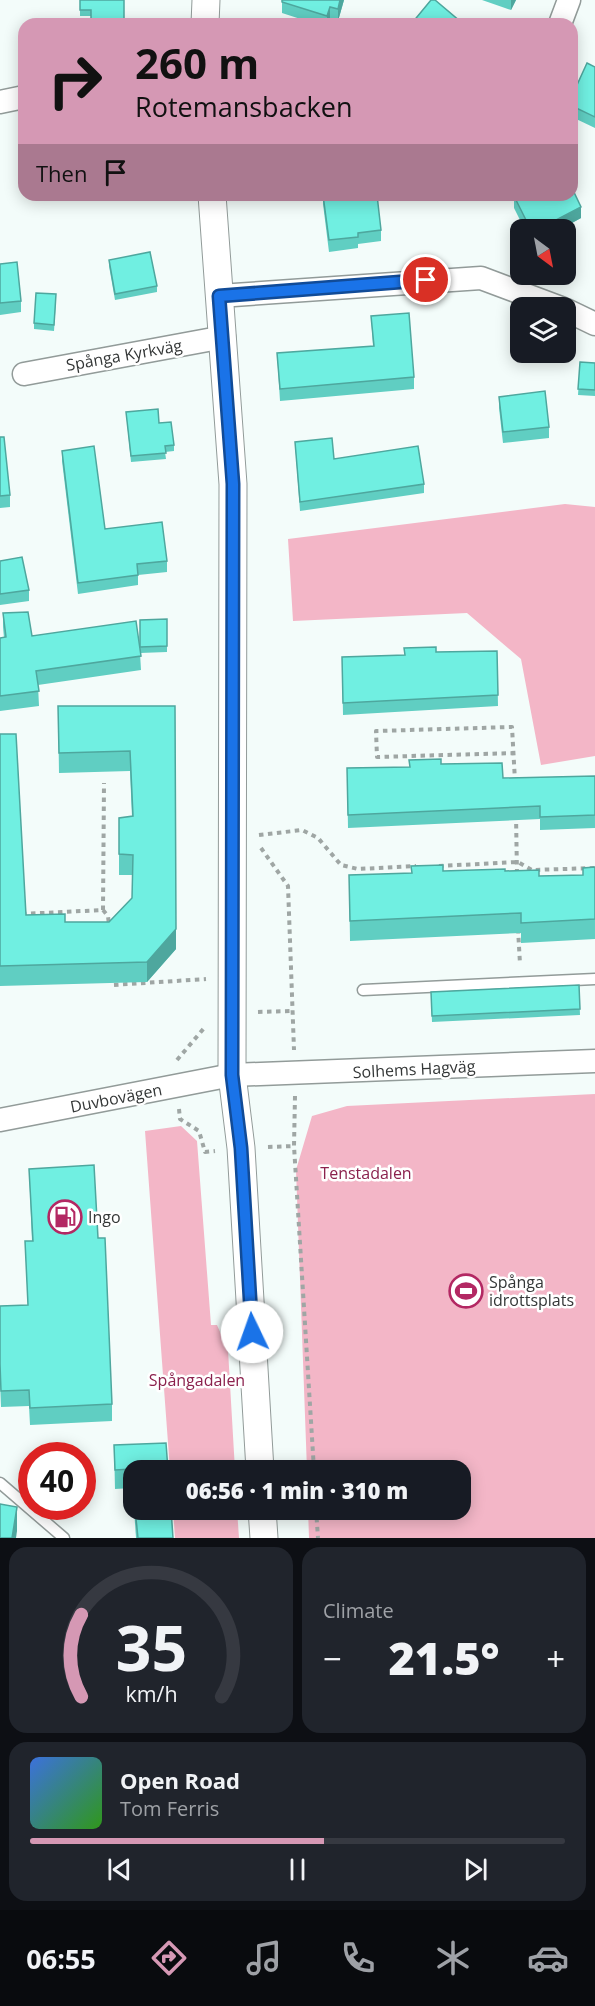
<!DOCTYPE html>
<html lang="en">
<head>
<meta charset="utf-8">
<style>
	body { margin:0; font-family:"Open Sans",sans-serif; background:#20242c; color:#f1f3f6; height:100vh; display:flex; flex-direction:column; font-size:22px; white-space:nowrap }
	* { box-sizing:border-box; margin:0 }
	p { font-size:20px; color:#9ea1a6 }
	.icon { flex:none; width:33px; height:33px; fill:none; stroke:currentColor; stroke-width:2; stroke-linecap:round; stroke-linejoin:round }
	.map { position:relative; height:1538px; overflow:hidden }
	.sheet { display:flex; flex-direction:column; gap:9px; padding:9px; background:#0d0f14; flex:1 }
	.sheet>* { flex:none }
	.guide { position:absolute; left:18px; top:18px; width:560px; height:183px; border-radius:18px; box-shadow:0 3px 15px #0003; background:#d598b4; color:#111; overflow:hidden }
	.needle { width:39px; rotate:148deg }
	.fabs { position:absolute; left:510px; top:219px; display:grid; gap:12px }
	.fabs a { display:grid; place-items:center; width:66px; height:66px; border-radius:12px; background:#171b24; box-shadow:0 3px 15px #0003; font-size:30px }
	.speed { position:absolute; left:18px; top:1442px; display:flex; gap:12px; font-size:30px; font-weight:700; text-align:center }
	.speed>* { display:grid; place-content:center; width:78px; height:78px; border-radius:50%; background:#171b24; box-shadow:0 3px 15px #0003; line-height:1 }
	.speed .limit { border:9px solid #d22; background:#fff; color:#111 }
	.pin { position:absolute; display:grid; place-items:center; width:51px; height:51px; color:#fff; margin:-26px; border:3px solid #fff; border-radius:50%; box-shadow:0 2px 6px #0007 }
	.me { position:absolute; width:66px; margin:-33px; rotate:357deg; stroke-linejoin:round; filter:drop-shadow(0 0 4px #0008) }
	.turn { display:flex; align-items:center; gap:21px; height:126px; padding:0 18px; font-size:27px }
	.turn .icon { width:78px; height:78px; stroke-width:2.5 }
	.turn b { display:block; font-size:42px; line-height:51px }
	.then { display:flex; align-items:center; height:57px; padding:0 18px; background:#0003; gap:12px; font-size:22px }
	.big { font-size:45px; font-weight:800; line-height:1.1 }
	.sheet .tile { flex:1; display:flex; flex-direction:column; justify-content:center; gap:9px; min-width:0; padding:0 21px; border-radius:18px; background:#20242c }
	.sheet .dial { align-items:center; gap:0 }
	.dial svg { height:156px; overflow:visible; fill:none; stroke:#363941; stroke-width:7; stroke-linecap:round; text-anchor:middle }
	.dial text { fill:#f1f3f6; stroke:none }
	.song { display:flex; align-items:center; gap:18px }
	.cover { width:72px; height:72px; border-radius:9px; background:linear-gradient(135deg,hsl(220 70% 55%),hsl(110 70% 35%)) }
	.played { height:6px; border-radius:3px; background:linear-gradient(90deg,#d598b4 55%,#363941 55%) }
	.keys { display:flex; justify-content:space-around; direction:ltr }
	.heat { display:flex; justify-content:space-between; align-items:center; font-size:33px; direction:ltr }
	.sheet .tiles { flex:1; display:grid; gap:9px; grid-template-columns:1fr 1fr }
	.tile:last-child { grid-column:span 2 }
	.trip { position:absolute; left:123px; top:1460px; width:348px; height:60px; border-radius:18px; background:#171b24; box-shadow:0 3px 15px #0003; font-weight:800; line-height:60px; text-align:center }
	.tabs { display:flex; height:96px; justify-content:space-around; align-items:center; background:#090b0e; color:#9ea1a6 }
	.tabs .icon { width:42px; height:42px }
	.tabs .active { color:#d598b4 }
	.tabs b { font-size:27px; color:#f1f3f6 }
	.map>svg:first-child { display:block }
	.green { fill:#f3b6c7 }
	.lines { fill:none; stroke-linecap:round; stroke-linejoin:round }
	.service-casing { stroke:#929b99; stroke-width:13 }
	.minor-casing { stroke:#929b99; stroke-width:25 }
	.tertiary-casing { stroke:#929b99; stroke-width:29 }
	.path { stroke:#9fa6a4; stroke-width:4; stroke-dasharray:4.5 4.5; stroke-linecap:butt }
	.service { stroke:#fff; stroke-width:10 }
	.minor { stroke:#fff; stroke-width:22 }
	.tertiary { stroke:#fff; stroke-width:27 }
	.wall { fill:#60cec2 }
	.shaded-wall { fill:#4ea79e }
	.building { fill:#70efe1; stroke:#4ea79e; stroke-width:1.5 }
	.route-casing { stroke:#114b97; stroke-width:15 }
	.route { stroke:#1a73e8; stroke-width:10 }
	.labels { text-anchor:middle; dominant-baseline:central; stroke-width:5; stroke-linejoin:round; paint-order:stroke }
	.street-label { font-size:16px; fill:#343737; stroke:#fff }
	.park-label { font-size:16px; fill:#8b214d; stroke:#fff }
	.poi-label { font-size:16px; fill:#343737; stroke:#fff; text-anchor:start }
</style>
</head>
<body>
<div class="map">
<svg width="595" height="1538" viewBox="0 0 595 1538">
	<rect width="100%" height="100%" fill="#f3fcfa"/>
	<g class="green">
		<polygon points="565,504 595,507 595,756 541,765 521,659 467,613 293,621 288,539"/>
		<polygon points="595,1094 595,1538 309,1538 308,1509 460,1509 460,1470 307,1470 296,1170 312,1116 347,1106"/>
		<polygon points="181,1126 197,1141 211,1325 217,1325 228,1350 235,1470 170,1470 145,1131"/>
		<polygon points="173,1509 237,1509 239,1538 175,1538"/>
	</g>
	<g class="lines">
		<defs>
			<g id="service">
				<polyline points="363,990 595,979"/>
				<polyline points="0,1483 64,1538"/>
			</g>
			<g id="minor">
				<polyline points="560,24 569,0"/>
				<polyline points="0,102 24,97"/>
				<polyline points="219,296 481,278 561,308"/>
				<polyline points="566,310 595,324"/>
				<polyline points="24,374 224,337"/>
				<polyline points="0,1120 232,1075 595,1061"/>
			</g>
			<g id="tertiary">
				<polyline points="205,24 206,0"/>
				<polyline points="212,195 233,484 232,1075 241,1148 260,1470"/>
				<polyline points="262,1509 264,1538"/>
			</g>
		</defs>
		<use href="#service" class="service-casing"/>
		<use href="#minor" class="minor-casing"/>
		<use href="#tertiary" class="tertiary-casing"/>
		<g class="path">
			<polyline points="515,753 377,757 376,731 512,727 515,781"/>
			<polyline points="516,815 517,874"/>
			<polyline points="259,835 302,830 318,838 341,865 358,869 416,866"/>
			<polyline points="261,848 288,886 294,1050"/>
			<polyline points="439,866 518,862 532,870 595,868"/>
			<polyline points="103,910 108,916 109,925"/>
			<polyline points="22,914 103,910 104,783"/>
			<polyline points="518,929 520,964"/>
			<polyline points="113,977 113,985 206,979"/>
			<polyline points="258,1012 293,1011"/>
			<polyline points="177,1060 205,1027"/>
			<polyline points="295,1096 294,1146 314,1470"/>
			<polyline points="179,1109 180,1119 199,1131 205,1152 215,1151"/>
			<polyline points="268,1147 294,1146"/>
			<polyline points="316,1509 318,1538"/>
		</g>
		<use href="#service" class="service"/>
		<use href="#minor" class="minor"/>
		<use href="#tertiary" class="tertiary"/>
	</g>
	<g class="wall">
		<polygon points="80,0 124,24 91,16 80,16"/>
		<polygon points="344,0 338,21 330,18 328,24 316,24 282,13 282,2"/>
		<polygon points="482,0 516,0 511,10"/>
		<polygon points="595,67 595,128 572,117 572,96"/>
		<polygon points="323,195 381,230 381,241 358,244 358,248 329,252 323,204"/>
		<polygon points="463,195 488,195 463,198"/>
		<polygon points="514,196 581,218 559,230 525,230 514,208"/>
		<polygon points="109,260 157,286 157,292 115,300 109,266"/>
		<polygon points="0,264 21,301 21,312 0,315"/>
		<polygon points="56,300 54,331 34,329 34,323"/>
		<polygon points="371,316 414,377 414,389 280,401 277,353 373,346"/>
		<polygon points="580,362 595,363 595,396 578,395"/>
		<polygon points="499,397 549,427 549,438 503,443 499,408"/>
		<polygon points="126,412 159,423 174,445 174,451 165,452 166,459 131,462"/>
		<polygon points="0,437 10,495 10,507 0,508"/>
		<polygon points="295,442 334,459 424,484 424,493 300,511"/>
		<polygon points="62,451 105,529 167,561 167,572 138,575 138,585 78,594 62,461"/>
		<polygon points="0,561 29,590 29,601 0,605"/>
		<polygon points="3,613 32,636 140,651 140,620 167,619 167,652 140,653 141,670 38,685 39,706 0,711 0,638 4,638 3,627"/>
		<polygon points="497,651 498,706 343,715 342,657 404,655 436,652"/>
		<polygon points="58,706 175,706 176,949 147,982 0,986 0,734 26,915 65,922 109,922 132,898 132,875 119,875 119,818 132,817 130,771 59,773"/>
		<polygon points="441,764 503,778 595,776 595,828 540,830 540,819 348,828 347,768 409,767"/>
		<polygon points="595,867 595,939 521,943 521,933 350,941 349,875 412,873 443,871 505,871 539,876 583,875"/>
		<polygon points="579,985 580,1015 432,1022 431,992"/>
		<polygon points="29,1169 98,1238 112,1404 112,1421 30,1425 29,1406 1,1407 0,1380 0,1306 28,1305 25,1241 32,1241"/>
		<polygon points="114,1445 134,1470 134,1503 132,1488 115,1489"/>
		<polygon points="134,1509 171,1509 173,1538 136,1538"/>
	</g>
	<g class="shaded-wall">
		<polygon points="340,0 344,0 338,21 338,9"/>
		<polygon points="511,0 516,0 511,10"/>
		<polygon points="330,7 330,18 328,24 327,24 327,16"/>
		<polygon points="581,207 581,218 559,230 537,230"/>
		<polygon points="176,929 176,949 147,982 147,962"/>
		<polygon points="17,1507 17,1531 16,1538 12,1538"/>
	</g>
	<g class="building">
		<polygon points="80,0 124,0 124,24 91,24 91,10 80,10"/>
		<polygon points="282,0 340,0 338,9 330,7 327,16 282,2"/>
		<polygon points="431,0 435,0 461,22 460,24 414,24 412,23"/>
		<polygon points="587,63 595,67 595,117 572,106 572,96"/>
		<polygon points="572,188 581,207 537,230 531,230 514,196 517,195 572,195"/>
		<polygon points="323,195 377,195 381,230 358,233 358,237 329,240"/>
		<polygon points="150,252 157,286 115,294 109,260"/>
		<polygon points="17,262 21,301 0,303 0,264"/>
		<polygon points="36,293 56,294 54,325 34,323"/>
		<polygon points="409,313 414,377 280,389 277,353 374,346 371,316"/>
		<polygon points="580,362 595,363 595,390 578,389"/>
		<polygon points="545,391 549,427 503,432 499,397"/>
		<polygon points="158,409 159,423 171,422 174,445 165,446 166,453 131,456 126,412"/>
		<polygon points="0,437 4,437 10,495 0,496"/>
		<polygon points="332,438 334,459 418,446 424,484 300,502 295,442"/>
		<polygon points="94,446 105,529 162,522 167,561 137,564 138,575 78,583 62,451"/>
		<polygon points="22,557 29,590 0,594 0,561"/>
		<polygon points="28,612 32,636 136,621 141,656 36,671 39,691 0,696 0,638 6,637 3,613"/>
		<polygon points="167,619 167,646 140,647 140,620"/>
		<polygon points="436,647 436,652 497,651 498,695 343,703 342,657 405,655 404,648"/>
		<polygon points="58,706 175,706 176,929 147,962 0,966 0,734 16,734 26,915 65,914 65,922 109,922 132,898 133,855 119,854 119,818 133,816 130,751 59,753"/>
		<polygon points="441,759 441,764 502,763 503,778 595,776 595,815 540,817 540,806 348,815 347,768 410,767 409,760"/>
		<polygon points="443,865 443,871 505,869 505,871 539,870 539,876 583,875 583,868 595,867 595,919 521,923 521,913 350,921 349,875 412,873 411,866"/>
		<polygon points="579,985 580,1009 432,1016 431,992"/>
		<polygon points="94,1165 98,1238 105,1238 112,1404 30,1408 29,1390 1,1391 0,1364 0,1306 28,1305 25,1241 33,1241 29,1169"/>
		<polygon points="166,1443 168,1470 134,1470 134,1484 132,1469 115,1470 114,1445"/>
		<polygon points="0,1504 17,1507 12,1538 0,1538"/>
		<polygon points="135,1509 171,1509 173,1538 138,1538"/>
	</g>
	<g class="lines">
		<defs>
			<polyline id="route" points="252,1332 241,1148 232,1075 233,484 219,296 426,280"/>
		</defs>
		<use href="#route" class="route-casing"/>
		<use href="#route" class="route"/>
	</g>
	<defs>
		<symbol id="fuel-ring" viewBox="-11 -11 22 22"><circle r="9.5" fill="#fff" stroke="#b32863" stroke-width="1.5"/><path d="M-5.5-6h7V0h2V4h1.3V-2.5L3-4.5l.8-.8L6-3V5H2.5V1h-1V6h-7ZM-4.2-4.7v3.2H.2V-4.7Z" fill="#b32863"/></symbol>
		<symbol id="stadium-ring" viewBox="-11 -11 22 22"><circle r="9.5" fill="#fff" stroke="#b32863" stroke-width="1.5"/><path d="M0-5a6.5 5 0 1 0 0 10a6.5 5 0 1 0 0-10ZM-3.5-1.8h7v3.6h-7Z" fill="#b32863"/></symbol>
	</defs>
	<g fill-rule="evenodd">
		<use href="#fuel-ring" x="46" y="1198" width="38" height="38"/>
		<use href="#stadium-ring" x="447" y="1272" width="38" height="38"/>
	</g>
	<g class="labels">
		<g class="street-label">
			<text transform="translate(124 355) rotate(-10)">Spånga Kyrkväg</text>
			<text transform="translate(414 1069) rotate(-3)">Solhems Hagväg</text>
			<text transform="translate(116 1098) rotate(-11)">Duvbovägen</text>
		</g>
		<g class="park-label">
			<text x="366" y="1173">Tenstadalen</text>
			<text x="197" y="1380">Spångadalen</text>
		</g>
		<g class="poi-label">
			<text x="88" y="1217">Ingo</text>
			<text x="489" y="1282">Spånga<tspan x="489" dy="18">idrottsplats</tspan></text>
		</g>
	</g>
</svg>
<div class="fabs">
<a><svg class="needle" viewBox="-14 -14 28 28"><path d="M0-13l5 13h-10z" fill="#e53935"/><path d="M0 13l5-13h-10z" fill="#9ea1a6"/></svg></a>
<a><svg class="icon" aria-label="layers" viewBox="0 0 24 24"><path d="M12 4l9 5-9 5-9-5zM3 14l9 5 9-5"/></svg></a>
</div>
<div class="speed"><div class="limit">40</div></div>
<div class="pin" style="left:426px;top:280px;background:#d93025"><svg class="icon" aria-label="arrive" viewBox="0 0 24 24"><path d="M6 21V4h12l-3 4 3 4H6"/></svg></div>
<svg class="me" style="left:252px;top:1332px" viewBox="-20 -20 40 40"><circle r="19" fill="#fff"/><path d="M0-13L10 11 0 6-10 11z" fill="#1a73e8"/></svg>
<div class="trip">06:56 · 1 min · 310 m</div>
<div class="guide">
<div class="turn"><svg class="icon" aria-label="right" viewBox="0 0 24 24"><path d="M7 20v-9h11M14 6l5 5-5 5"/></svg><div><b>260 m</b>Rotemansbacken</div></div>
<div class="then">Then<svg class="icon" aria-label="arrive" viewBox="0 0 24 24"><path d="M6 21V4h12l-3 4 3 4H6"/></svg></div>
</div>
</div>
<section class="sheet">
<div class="tiles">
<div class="tile dial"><svg viewBox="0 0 100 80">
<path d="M14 69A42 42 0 1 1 86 69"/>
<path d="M14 69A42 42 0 0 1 14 27" stroke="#d598b4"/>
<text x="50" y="56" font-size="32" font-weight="700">35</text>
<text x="50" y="72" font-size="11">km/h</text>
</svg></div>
<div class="tile"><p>Climate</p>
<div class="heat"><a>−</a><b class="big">21.5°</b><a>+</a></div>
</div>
<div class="tile">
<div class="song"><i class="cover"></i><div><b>Open Road</b><p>Tom Ferris</p></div></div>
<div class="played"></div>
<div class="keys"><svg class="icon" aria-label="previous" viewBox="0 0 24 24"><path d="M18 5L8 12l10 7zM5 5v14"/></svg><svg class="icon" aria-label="pause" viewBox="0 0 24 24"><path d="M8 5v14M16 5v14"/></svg><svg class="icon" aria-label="next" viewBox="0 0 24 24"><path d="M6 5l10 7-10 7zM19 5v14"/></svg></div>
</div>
</div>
</section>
<nav class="tabs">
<b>06:55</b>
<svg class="icon active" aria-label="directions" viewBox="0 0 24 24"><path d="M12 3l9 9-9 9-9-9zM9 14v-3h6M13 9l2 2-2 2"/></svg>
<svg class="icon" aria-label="music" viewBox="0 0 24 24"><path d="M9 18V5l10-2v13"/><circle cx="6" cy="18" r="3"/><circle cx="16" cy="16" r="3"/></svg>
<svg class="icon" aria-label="phone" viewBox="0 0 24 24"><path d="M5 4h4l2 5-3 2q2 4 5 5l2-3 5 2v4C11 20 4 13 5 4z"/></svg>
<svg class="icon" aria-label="climate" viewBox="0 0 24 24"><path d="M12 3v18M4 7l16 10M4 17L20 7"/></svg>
<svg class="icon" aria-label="car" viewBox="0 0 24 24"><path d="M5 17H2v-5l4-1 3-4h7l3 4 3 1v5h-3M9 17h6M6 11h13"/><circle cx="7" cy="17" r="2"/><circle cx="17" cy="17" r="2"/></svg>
</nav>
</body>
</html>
